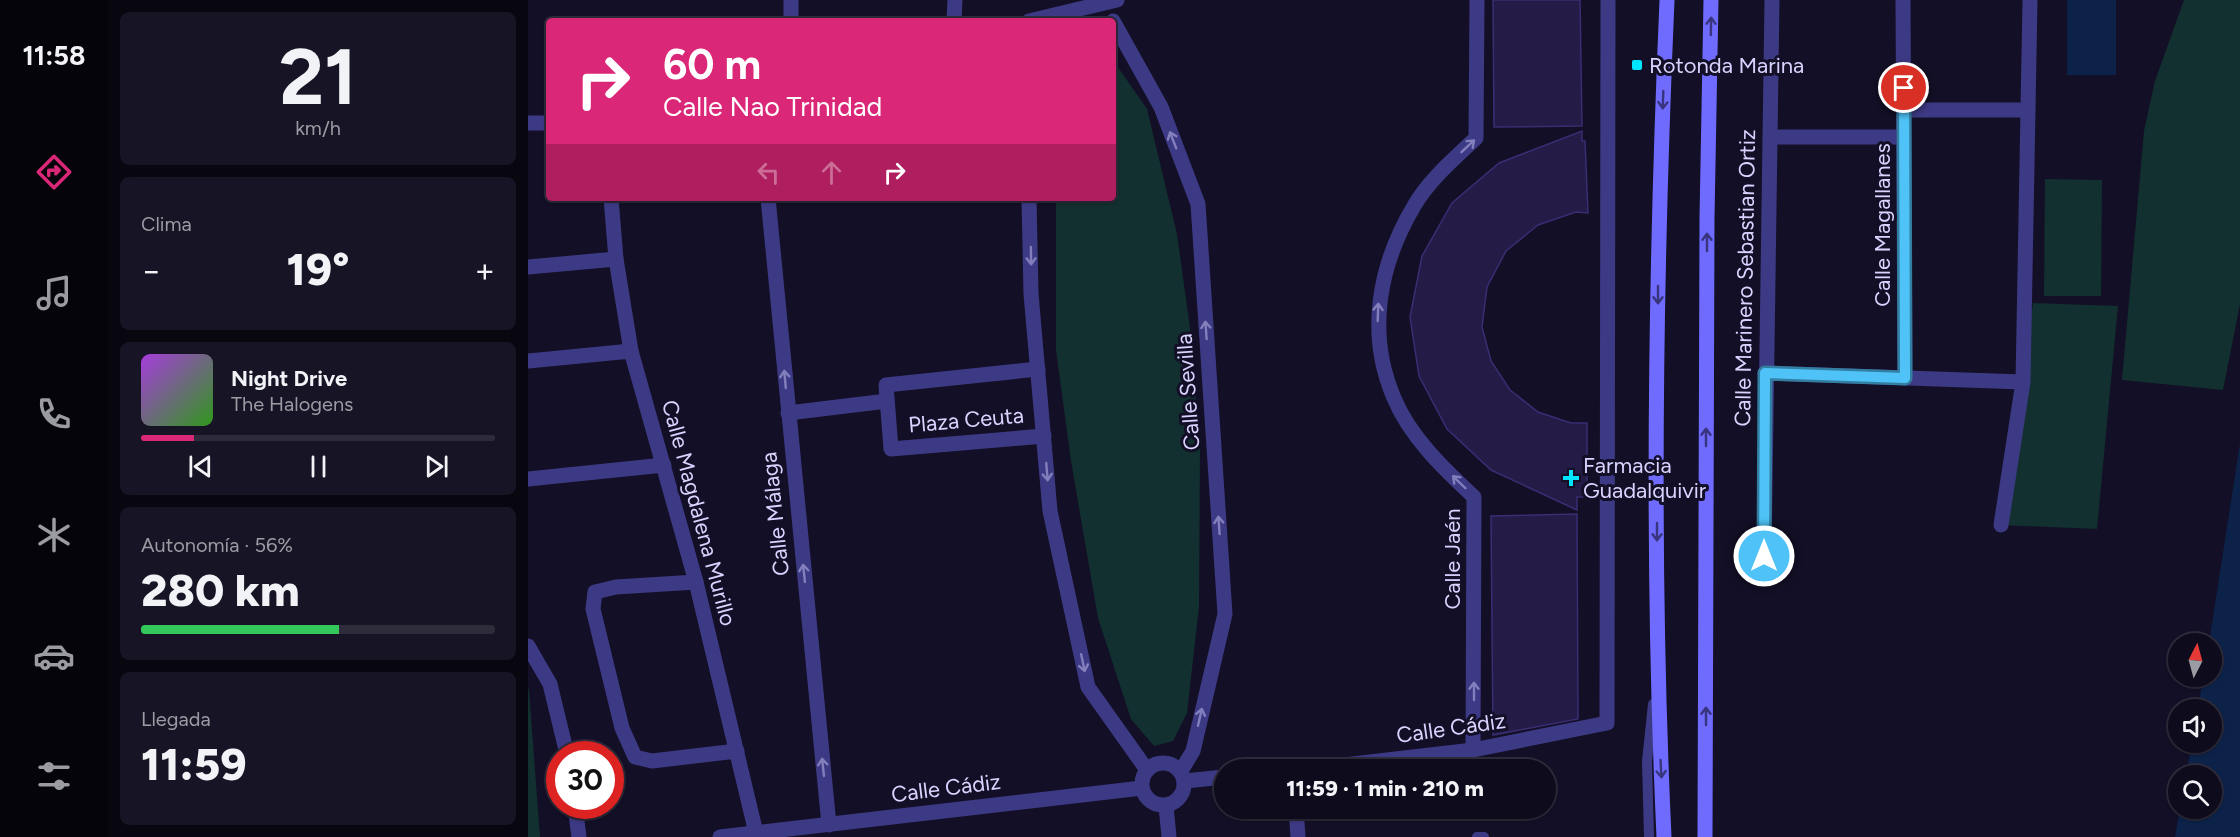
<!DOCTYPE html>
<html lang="es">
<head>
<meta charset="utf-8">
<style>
	body { margin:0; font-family:Figtree,sans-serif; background:#171425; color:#f1f3f6; height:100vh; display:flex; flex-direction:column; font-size:22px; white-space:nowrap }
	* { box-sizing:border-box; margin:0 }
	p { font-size:20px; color:#9b9ba3 }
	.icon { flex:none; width:33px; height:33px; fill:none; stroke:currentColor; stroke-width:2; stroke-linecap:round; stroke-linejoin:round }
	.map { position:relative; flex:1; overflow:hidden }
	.drawer { display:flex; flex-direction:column; gap:12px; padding:12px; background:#08060f; width:420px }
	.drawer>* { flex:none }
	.hud { position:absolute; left:18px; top:18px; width:570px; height:183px; border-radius:6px; box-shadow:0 2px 4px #0004,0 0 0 2px #2e2b3b; background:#db2777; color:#fff; overflow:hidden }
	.needle { width:39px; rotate:6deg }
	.buttons { position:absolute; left:1640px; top:633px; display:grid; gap:12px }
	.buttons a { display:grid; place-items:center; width:54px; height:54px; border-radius:50%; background:#0e0b1c; box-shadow:0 2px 4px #0004,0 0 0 2px #2e2b3b; font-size:30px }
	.speed { position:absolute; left:18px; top:741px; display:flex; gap:12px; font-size:30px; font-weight:700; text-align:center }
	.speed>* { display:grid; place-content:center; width:78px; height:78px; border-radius:50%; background:#0e0b1c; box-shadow:0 2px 4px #0004,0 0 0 2px #2e2b3b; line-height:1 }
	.speed .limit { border:9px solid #d22; background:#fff; color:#111 }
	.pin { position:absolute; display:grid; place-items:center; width:51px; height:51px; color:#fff; margin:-26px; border:3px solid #fff; border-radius:50%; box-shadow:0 2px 6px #0007 }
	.me { position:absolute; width:66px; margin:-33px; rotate:0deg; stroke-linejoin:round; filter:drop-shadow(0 0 4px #0008) }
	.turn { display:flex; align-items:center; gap:21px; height:126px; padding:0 18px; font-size:27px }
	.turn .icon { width:78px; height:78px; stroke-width:2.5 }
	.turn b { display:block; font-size:42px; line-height:51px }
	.lanes { display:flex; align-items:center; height:57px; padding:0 18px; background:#0003; justify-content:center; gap:30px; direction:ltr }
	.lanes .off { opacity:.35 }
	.big { font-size:45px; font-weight:800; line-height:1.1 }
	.drawer .widget { flex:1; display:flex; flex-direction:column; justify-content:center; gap:9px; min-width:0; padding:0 21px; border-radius:9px; background:#171425 }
	.drawer .dial { align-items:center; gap:0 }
	.dial b { font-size:78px; line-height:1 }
	.song { display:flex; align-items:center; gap:18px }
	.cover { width:72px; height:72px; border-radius:9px; background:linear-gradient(135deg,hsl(280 70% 55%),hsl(110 70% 35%)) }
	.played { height:6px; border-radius:3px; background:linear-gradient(90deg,#db2777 15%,#2e2b3b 15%) }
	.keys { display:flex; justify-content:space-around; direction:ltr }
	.heat { display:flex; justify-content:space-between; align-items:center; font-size:33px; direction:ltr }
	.charge { height:9px; border-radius:4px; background:linear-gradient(90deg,#34c759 56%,#2e2b3b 0) }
	.trip { position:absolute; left:686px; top:759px; width:342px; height:60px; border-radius:30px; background:#0e0b1c; box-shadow:0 2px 4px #0004,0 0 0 2px #2e2b3b; font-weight:800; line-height:60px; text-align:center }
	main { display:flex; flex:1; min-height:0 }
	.dock { display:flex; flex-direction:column; width:108px; justify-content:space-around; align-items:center; background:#06040b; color:#9b9ba3 }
	.dock .icon { width:42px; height:42px }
	.dock .current { color:#db2777 }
	.dock b { font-size:27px; color:#f1f3f6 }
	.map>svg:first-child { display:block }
	.green { fill:#12302f }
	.water { fill:#0c2248 }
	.building { fill:#241b47; stroke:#3b2d73; stroke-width:1.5 }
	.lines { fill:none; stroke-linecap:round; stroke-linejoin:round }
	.lane { stroke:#3d3a85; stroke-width:10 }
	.street { stroke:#3d3a85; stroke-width:15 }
	.secondary { stroke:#6f6bff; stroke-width:15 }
	.oneway { stroke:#38347d }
	.oneway2 { stroke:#837fbc }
	.route-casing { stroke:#337fa1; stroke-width:15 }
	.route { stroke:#4fc3f7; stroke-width:10 }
	.poi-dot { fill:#00e5ff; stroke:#130f26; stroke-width:2 }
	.labels { text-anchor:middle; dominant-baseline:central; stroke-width:6; stroke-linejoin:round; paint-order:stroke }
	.poi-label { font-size:22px; fill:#d9d4ff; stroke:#130f26; text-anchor:start }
	.street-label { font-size:22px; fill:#d9d4ff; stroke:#130f26 }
</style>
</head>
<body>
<main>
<nav class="dock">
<b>11:58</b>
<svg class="icon current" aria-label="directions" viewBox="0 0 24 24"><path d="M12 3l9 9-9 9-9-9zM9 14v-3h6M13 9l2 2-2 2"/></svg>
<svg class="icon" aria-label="music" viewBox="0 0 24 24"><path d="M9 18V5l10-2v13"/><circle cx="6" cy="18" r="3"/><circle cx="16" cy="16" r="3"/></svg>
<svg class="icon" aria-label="phone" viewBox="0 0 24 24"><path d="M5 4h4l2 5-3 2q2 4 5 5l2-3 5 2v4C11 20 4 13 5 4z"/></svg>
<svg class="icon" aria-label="climate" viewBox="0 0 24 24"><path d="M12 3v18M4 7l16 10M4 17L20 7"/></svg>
<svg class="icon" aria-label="car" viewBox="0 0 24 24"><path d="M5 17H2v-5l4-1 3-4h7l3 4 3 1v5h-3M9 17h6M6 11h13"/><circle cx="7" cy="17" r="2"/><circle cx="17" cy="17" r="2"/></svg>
<svg class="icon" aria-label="filters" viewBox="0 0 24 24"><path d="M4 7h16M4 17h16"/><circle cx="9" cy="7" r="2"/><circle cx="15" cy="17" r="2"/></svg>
</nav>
<section class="drawer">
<div class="widget dial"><b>21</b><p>km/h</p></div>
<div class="widget"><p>Clima</p>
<div class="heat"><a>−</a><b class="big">19°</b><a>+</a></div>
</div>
<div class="widget">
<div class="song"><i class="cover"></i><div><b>Night Drive</b><p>The Halogens</p></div></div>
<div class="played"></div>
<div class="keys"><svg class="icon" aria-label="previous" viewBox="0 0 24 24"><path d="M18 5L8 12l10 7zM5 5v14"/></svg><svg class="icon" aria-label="pause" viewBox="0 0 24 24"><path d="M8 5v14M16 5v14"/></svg><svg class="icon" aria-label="next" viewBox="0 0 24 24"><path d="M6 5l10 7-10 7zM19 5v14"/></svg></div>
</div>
<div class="widget"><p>Autonomía · 56%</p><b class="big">280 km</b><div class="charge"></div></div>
<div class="widget"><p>Llegada</p><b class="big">11:59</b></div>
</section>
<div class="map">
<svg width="1712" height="837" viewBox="0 0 1712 837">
	<rect width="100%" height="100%" fill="#130f26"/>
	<g class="green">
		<polygon points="1656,0 1712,0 1712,304 1695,390 1594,380 1616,131 1627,81"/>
		<polygon points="585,60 619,109 649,234 663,335 672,447 671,607 659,713 645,741 626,746 603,719 570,618 543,461 528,350 528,198 585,198"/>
		<polygon points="1517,179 1574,180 1573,296 1516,296"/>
		<polygon points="1505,303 1590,306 1569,529 1473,525"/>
		<polygon points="0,688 1,690 12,837 0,837"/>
	</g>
	<g class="water">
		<rect x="1539" y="0" width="49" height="75"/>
		<polygon points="1712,443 1712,837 1647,837 1652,809 1683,808 1683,776 1658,775 1664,743 1683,742 1683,710 1670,709 1675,677 1683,676 1681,643"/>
	</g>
	<g class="building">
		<polygon points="965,0 1052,0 1054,126 966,127"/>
		<polygon points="1054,131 1054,141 1057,141 1060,213 1048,212 1010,225 978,251 959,287 954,327 963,361 982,390 1010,412 1043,423 1059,423 1059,497 1049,497 1049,510 963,470 919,429 891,376 882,317 894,256 924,203 971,163"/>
		<polygon points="1049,514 1050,719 965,735 963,516"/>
	</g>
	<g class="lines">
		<g class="lane">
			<polyline points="949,837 956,837"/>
			<polyline points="1121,837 1119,761 1125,704"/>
		</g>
		<g class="street">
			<polyline points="1375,0 1377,378"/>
			<polyline points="263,21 263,0"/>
			<polyline points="426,21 427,0"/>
			<polyline points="501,21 589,0"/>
			<polyline points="585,21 633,107 670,204 697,614 665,751 653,771"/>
			<polyline points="1376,110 1499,110"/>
			<polyline points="0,123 21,123"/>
			<polyline points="1242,137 1376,137"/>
			<polyline points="83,198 88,259 103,351 168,582 229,837"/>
			<polyline points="240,198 301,825"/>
			<polyline points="501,198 503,294 522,511 560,687 619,770"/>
			<polyline points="0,267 88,259"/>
			<polyline points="0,361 103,351"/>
			<polyline points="510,369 358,385 363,449 516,436"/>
			<polyline points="1237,373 1495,382"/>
			<polyline points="260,413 359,401"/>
			<polyline points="0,479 136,465"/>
			<polyline points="1473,525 1495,382 1502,0"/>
			<polyline points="1236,556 1244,0"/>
			<polyline points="168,582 88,587 67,592 65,609 94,728 107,757 124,761 209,751"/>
			<polyline points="0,646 22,684 39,754"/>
			<path d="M945,750l1,-253c-30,-28 -64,-60 -80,-99 -28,-65 -15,-133 20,-192 15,-26 40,-47 62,-68l1,-138"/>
			<circle cx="635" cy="784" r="21"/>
			<polyline points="773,770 945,750 1079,723 1080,0"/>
			<polyline points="657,781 696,777"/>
			<polyline points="47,806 51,837"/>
			<polyline points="638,806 641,837"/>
			<polyline points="768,808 770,837"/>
			<polyline points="192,837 614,788"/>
		</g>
		<g class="secondary">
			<path d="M1136,837c-13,-279 -9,-558 3,-837"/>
			<polyline points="1177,837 1179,218 1183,0"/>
		</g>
	</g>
	<defs><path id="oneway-shaft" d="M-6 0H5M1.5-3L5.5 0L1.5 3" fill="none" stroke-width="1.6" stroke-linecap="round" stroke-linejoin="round" transform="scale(1.5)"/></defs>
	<g class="oneway">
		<use href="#oneway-shaft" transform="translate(1183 26) rotate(-89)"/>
		<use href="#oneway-shaft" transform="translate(1135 100) rotate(92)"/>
		<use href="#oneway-shaft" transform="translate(1179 242) rotate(-90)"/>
		<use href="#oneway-shaft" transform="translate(1130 295) rotate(90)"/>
		<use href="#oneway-shaft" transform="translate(1178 437) rotate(-90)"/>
		<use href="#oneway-shaft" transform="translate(1129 532) rotate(90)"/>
		<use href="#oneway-shaft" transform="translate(1178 716) rotate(-90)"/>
		<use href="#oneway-shaft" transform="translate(1133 769) rotate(87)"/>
	</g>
	<g class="oneway2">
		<use href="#oneway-shaft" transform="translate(645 140) rotate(-111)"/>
		<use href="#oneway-shaft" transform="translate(940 146) rotate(-43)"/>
		<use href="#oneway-shaft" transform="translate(503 256) rotate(89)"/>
		<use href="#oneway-shaft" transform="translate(850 312) rotate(-88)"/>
		<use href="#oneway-shaft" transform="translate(678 330) rotate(-94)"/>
		<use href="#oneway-shaft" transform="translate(257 379) rotate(-95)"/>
		<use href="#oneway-shaft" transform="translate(519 472) rotate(85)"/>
		<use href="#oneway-shaft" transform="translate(931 482) rotate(-136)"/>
		<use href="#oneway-shaft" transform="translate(691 525) rotate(-94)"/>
		<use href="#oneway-shaft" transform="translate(276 573) rotate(-96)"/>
		<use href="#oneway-shaft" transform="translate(555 663) rotate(78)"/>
		<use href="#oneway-shaft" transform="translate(946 691) rotate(-90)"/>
		<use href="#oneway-shaft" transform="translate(672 717) rotate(-77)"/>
		<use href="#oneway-shaft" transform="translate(295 767) rotate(-96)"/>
	</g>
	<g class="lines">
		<defs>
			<polyline id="route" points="1236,556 1237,373 1377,378 1376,88"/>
		</defs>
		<use href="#route" class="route-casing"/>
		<use href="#route" class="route"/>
	</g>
	<g class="poi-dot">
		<rect x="1103" y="59" width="12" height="12" rx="3"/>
		<path d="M1040 469h6v6h6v6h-6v6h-6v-6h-6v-6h6z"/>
	</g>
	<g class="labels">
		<g class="poi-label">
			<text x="1121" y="65">Rotonda Marina</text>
			<text x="1055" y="465">Farmacia<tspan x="1055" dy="25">Guadalquivir</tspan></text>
		</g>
		<g class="street-label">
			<text transform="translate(1354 225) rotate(-90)">Calle Magallanes</text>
			<text transform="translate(1217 278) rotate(-89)">Calle Marinero Sebastian Ortiz</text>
			<text transform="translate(660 392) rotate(-94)">Calle Sevilla</text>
			<text transform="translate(438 420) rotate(-5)">Plaza Ceuta</text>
			<text transform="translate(171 513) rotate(75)">Calle Magdalena Murillo</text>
			<text transform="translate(247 514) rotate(-96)">Calle Málaga</text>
			<text transform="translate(924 559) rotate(-90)">Calle Jaén</text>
			<text transform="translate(923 728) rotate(-8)">Calle Cádiz</text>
			<text transform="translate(418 788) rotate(-7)">Calle Cádiz</text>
		</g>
	</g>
</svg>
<div class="buttons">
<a><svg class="needle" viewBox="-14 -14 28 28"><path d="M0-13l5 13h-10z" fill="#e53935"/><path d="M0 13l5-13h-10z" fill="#9b9ba3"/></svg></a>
<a><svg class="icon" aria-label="sound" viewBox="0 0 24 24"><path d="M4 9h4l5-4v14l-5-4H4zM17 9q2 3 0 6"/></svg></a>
<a><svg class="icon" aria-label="search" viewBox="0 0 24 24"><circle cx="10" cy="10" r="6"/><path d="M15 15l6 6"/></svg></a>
</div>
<div class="speed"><div class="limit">30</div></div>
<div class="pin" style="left:1376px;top:88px;background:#d93025"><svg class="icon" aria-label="arrive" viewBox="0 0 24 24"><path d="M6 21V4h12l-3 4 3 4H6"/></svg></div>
<svg class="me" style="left:1236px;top:556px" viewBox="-20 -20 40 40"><circle r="17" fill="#4fc3f7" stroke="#fff" stroke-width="3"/><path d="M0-11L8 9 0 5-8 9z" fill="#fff"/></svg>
<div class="trip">11:59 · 1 min · 210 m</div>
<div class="hud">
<div class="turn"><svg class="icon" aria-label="right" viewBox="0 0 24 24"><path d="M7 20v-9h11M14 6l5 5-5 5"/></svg><div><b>60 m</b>Calle Nao Trinidad</div></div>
<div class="lanes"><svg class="icon off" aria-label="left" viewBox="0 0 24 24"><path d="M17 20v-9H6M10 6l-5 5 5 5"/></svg><svg class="icon off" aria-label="ahead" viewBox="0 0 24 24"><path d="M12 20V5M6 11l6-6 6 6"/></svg><svg class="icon" aria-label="right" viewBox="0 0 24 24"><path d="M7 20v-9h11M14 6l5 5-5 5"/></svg></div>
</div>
</div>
</main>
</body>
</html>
